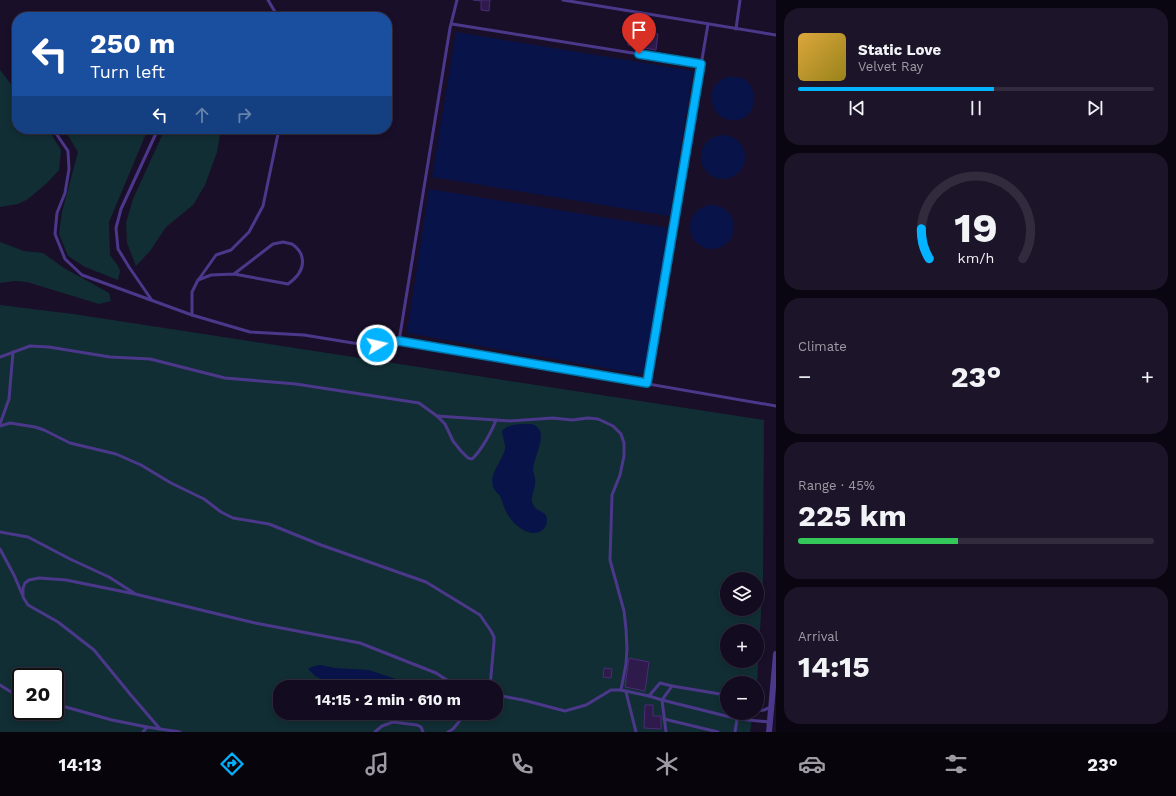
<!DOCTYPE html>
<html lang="en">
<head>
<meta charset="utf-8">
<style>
	body { margin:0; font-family:"Work Sans",sans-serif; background:#1c1428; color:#f1f3f6; height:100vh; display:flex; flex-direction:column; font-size:15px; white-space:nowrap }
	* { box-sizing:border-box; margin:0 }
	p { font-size:13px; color:#9d9ba4 }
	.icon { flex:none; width:22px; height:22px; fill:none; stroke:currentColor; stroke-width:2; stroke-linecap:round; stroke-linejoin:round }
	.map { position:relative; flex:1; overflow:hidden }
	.side { display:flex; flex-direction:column; gap:8px; padding:8px; background:#0a0611; width:400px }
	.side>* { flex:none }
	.top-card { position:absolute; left:12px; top:12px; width:380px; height:122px; border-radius:16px; box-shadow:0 2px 6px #0003,0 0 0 1px #322b3d; background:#1a4fa0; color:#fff; overflow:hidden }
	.tools { position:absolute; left:720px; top:572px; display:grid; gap:8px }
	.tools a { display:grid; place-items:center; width:44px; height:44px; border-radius:50%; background:#130b1f; box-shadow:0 2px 6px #0003,0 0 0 1px #322b3d; font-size:20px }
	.speed { position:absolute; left:12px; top:668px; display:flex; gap:8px; font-size:20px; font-weight:700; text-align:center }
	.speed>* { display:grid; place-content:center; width:52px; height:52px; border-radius:50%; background:#130b1f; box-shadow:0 2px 6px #0003,0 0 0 1px #322b3d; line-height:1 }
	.speed .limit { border:2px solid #111; border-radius:6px; background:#fff; color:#111 }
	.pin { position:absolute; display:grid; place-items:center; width:34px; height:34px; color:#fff; margin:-41px -17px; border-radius:50% 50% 50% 0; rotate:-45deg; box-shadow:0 0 4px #0007 }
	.pin .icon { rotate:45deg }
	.me { position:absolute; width:44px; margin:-22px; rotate:81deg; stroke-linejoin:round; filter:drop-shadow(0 0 3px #0008) }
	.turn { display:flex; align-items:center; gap:14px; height:84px; padding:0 12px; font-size:18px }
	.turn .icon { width:52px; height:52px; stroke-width:2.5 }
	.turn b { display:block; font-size:28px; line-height:34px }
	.lanes { display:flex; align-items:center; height:38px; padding:0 12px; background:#0003; justify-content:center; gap:20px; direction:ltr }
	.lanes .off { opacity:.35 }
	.big { font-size:30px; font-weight:700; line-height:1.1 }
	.side .card { flex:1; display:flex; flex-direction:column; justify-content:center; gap:6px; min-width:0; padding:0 14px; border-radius:16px; background:#1c1428 }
	.side .dial { align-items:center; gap:0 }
	.dial svg { height:104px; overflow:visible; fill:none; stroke:#322b3d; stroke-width:7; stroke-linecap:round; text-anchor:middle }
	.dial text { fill:#f1f3f6; stroke:none }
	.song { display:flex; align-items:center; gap:12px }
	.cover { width:48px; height:48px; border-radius:6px; background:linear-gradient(135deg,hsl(40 70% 55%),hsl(50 70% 35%)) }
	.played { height:4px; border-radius:2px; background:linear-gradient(90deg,#03b3ff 55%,#322b3d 55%) }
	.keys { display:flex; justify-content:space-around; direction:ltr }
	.heat { display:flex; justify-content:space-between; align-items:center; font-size:22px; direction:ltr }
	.charge { height:6px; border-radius:3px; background:linear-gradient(90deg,#34c759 45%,#322b3d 0) }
	.trip { position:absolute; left:273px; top:680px; width:230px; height:40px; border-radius:16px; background:#130b1f; box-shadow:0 2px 6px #0003,0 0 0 1px #322b3d; font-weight:700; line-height:40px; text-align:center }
	.tabs { display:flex; height:64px; justify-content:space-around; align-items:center; background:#08040c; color:#9d9ba4 }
	.tabs .icon { width:28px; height:28px }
	.tabs .active { color:#03b3ff }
	.tabs b { font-size:18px; color:#f1f3f6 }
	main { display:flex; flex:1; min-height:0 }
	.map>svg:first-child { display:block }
	.green { fill:#112e34; fill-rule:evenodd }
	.water { fill:#081349 }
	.building { fill:#2e1a4b; stroke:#4a2b78 }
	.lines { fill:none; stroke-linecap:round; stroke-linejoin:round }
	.lane { stroke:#4b388a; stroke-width:3 }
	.street { stroke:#4b388a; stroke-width:6 }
	.route-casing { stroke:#0274a6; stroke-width:10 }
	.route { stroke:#03b3ff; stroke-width:7 }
</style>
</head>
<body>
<main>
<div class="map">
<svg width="776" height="732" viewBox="0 0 776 732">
	<rect width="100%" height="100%" fill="#190f29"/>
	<g class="green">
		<polygon points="0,70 17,92 17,129 48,129 61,150 59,170 47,183 28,199 18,204 0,207"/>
		<polygon points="64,129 148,129 109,222 110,255 118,266 120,271 118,280 85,267 68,256 59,234 62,212 78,152"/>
		<polygon points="165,129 221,129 217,152 205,185 193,205 166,227 150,251 136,266 127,243 126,223 133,199"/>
		<polygon points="0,242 24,251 43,253 64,268 109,293 111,301 99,304 27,282 15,281 0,283"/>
		<path d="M0,305l73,9 691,106 -1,158 -6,106v-1h-30v30h26l-3,19h-750zM727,579h30v30h-30zM727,631h30v30h-30zM21,677h34v34h-34zM280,687h216v26h-216z"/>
	</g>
	<g class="water">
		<polygon points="456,32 693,71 670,216 432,177"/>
		<path d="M732,77c3,0 6,0 9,1 14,5 16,24 9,34 -4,6 -10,8 -16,8 -23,1 -31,-32 -11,-41 2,-2 6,-2 9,-2z"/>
		<circle cx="723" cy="157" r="22"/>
		<polygon points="429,189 669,228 645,375 407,333"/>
		<circle cx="712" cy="227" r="22"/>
		<path d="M531,424c21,5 2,33 2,46 1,5 3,10 2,15 -1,7 -6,14 -1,21 2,4 9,6 12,9 2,7 1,12 -5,16 -12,7 -27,-6 -33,-16 -4,-6 -5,-13 -8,-19 -2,-3 -5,-5 -6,-7 -7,-15 9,-28 11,-40 1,-6 -3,-12 -3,-18 7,-8 20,-7 29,-7z"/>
		<polygon points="320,665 335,668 369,670 399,680 408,685 408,687 337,687 332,679 323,680 315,676 308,669 311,667"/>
	</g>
	<g class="building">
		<polygon points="473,0 490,0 489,11 481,10 481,1"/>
		<polygon points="630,29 658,34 656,50 628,45"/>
		<polygon points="629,658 649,662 645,691 625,687"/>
		<polygon points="604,668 612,669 611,678 603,677"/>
		<polygon points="645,705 653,705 653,716 661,716 661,729 644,728"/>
	</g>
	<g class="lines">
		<g class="lane">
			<polyline points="268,0 278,17"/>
			<polyline points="457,0 450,28 399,341 776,406"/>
			<polyline points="563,0 776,35"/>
			<polyline points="452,24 701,64"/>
			<polyline points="736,29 740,0"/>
			<polyline points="53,129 68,151 69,169 65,193 57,213 55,234 65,259 82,275 192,315 250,332 304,335 353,343 377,345 399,341"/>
			<polyline points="199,279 216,255 231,250 249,232 263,206 279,129"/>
			<polyline points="151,299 129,267 118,249 116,228 121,209 158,129"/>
			<path d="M192,315v-23l6,-12 13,-5 23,-1 54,10c10,-7 18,-17 13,-30 -2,-4 -6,-8 -9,-10l-9,-2 -10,2 -39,30"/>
			<path d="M0,357l30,-11 19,1 61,10 40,2 75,19 71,6 123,19 18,13 8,8 8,17 8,10 7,7 4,1c9,-8 20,-28 24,-39"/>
			<polyline points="647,383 708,24"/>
			<polyline points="437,416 510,421 553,418 572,420 588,418 598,419 613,426 621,434 624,443 624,456 620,475 612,495 610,560 624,611 626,629 627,649 626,664 621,690 649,696"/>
			<polyline points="0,424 9,399 13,352"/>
			<polyline points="0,426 10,423 35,427 44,430 70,443 116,454 141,465 171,483 204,499 221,512 233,518 269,524 321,545 426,582 480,615 491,631 494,637 494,642 490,687"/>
			<polyline points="0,532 28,537 70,559 109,577 134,593"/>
			<polyline points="0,549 14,575 22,594"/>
			<polyline points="0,685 11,692 21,694"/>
			<polyline points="626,692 636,732"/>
			<polyline points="496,695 523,700 565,711 586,705 611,690 621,690"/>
			<polyline points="727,697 720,694 672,686 662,700 738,719 770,722"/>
			<polyline points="55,704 112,720 147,727 143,732"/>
			<polyline points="757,711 764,710 771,707"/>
			<polyline points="664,719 718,732"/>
			<polyline points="147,727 180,732"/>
			<polyline points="160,729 130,694 94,650 58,622 28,605 23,597 23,588 25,583 29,580 39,578 66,580 135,594 255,623 360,643 436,673 458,687"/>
			<polyline points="375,732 382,726 393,722 417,725 421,727 423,732"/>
			<polyline points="448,732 453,729 466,713"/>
			<polyline points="666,732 662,700 649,696 660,683 672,686"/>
			<polyline points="735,732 738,713"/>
		</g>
		<polyline class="street" points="769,732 776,654"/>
	</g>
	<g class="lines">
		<defs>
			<polyline id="route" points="377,345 399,341 647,383 701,64 639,54"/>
		</defs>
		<use href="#route" class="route-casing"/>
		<use href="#route" class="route"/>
	</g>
</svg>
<div class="tools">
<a><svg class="icon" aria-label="layers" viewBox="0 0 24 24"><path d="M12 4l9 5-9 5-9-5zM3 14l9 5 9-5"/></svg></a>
<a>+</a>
<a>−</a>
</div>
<div class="speed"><div class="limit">20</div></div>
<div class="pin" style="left:639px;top:54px;background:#d93025"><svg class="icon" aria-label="arrive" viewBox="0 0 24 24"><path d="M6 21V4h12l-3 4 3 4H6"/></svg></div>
<svg class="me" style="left:377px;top:345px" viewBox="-20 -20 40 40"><circle r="17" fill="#03b3ff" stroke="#fff" stroke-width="3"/><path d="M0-11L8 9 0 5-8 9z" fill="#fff"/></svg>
<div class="trip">14:15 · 2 min · 610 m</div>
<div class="top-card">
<div class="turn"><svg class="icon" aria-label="left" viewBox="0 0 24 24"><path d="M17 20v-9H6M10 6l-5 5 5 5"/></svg><div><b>250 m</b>Turn left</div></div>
<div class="lanes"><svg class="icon" aria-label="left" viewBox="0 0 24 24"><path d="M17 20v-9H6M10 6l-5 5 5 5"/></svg><svg class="icon off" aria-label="ahead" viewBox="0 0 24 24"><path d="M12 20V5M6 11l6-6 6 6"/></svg><svg class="icon off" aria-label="right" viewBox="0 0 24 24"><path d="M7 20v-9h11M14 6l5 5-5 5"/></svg></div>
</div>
</div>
<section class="side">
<div class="card">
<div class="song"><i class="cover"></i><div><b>Static Love</b><p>Velvet Ray</p></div></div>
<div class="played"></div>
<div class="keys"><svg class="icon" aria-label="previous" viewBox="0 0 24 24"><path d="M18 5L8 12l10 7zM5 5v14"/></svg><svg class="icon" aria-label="pause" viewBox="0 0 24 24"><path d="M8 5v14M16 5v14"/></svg><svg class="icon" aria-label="next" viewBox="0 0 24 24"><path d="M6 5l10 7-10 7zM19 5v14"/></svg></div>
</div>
<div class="card dial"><svg viewBox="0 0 100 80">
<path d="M14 69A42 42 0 1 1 86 69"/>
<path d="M14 69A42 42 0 0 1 8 46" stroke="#03b3ff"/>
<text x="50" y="56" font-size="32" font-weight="700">19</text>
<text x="50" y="72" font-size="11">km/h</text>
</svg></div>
<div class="card"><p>Climate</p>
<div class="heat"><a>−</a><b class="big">23°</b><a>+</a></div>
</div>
<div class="card"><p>Range · 45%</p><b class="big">225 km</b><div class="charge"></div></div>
<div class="card"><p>Arrival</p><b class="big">14:15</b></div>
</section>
</main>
<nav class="tabs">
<b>14:13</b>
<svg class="icon active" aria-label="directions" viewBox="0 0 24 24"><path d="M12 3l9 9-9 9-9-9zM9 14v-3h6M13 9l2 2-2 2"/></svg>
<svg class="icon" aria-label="music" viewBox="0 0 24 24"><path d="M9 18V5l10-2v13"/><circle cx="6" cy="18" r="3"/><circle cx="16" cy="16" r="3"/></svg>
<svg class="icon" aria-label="phone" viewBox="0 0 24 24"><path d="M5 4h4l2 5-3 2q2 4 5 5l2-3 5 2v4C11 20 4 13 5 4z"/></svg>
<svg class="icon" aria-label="climate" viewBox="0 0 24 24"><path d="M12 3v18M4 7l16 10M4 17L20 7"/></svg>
<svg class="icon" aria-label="car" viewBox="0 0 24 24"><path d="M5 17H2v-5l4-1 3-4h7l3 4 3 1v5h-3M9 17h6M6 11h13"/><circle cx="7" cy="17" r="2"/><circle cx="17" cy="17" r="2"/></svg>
<svg class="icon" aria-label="filters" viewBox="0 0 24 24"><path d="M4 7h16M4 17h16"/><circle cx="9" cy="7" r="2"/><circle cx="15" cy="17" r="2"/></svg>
<b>23°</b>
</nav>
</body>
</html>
